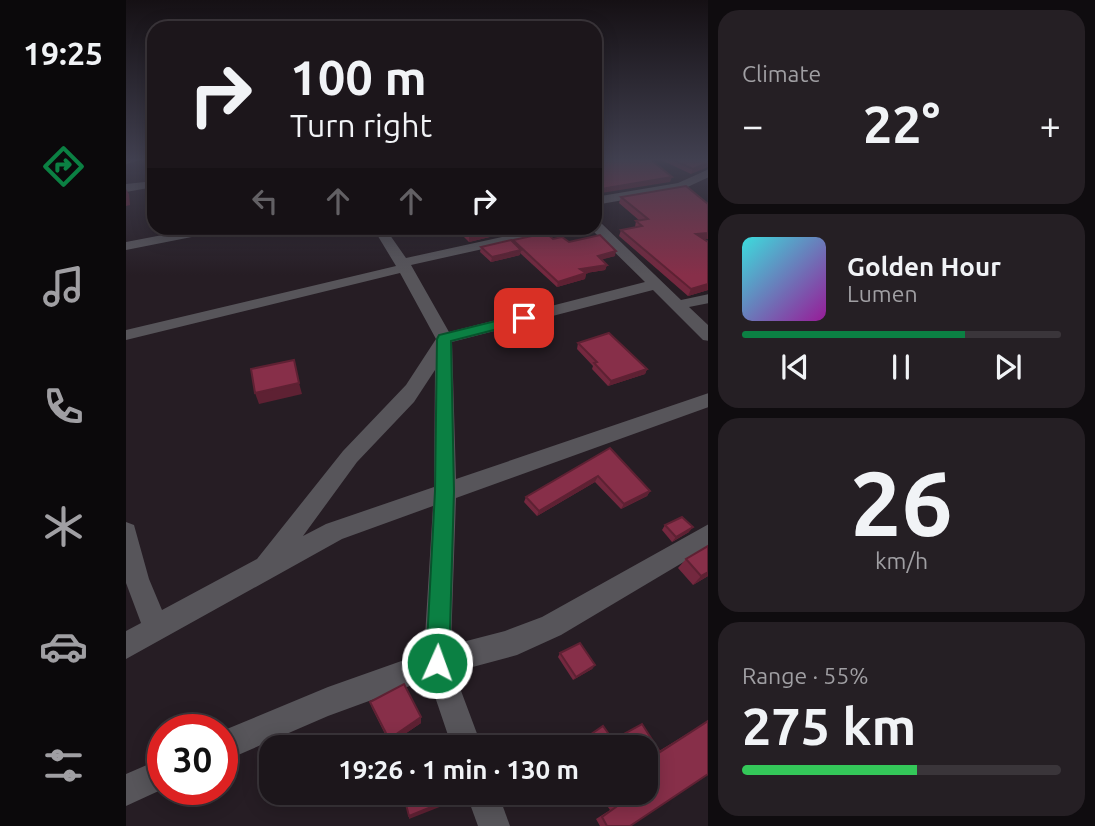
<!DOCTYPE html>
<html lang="en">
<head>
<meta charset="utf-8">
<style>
	body { margin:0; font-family:Ubuntu,sans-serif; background:#251f24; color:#f1f3f6; height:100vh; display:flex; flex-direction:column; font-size:26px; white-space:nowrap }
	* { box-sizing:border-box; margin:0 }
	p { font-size:23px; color:#a09fa3 }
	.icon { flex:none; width:38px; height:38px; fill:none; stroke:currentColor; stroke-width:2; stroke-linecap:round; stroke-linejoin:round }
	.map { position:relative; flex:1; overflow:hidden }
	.side { display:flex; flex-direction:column; gap:10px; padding:10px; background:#0f0c0f; width:387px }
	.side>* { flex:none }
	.top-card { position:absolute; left:21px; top:21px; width:455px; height:214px; border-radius:21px; box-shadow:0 4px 18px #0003,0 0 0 2px #3a353a; background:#1c161b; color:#f1f3f6; overflow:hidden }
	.speed { position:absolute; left:21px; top:714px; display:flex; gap:14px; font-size:35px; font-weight:700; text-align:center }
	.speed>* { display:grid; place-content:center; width:91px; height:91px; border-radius:50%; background:#1c161b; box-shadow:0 4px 18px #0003,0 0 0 2px #3a353a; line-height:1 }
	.speed .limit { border:10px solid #d22; background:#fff; color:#111 }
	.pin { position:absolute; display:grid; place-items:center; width:60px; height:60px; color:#fff; margin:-30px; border-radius:14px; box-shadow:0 4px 10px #0006 }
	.me { position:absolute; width:77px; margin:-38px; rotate:2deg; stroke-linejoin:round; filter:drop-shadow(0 0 5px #0008) }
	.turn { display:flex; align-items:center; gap:24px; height:147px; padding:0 28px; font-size:32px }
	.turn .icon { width:91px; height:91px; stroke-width:2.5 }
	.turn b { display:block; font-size:49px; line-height:60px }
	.lanes { display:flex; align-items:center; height:66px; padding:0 28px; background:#0003; justify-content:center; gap:35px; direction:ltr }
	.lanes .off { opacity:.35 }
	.big { font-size:52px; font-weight:600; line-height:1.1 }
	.side .card { flex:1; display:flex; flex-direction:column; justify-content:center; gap:10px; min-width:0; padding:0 24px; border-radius:21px; background:#251f24 }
	.side .dial { align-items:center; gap:0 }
	.dial b { font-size:91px; line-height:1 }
	.song { display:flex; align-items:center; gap:21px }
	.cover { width:84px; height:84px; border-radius:10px; background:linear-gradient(135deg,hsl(180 70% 55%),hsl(300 70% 35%)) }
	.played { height:7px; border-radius:4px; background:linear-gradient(90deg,#0b8043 70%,#3a353a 70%) }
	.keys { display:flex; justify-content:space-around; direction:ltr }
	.heat { display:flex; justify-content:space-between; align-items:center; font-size:38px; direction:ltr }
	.charge { height:10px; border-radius:5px; background:linear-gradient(90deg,#34c759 55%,#3a353a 0) }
	.trip { position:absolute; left:133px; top:735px; width:399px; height:70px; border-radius:21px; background:#1c161b; box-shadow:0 4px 18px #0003,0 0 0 2px #3a353a; font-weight:600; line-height:70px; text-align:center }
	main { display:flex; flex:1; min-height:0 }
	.menu { display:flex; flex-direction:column; width:126px; justify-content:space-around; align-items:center; background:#0b090b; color:#a09fa3 }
	.menu .icon { width:49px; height:49px }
	.menu .on { color:#0b8043 }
	.menu b { font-size:32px; color:#f1f3f6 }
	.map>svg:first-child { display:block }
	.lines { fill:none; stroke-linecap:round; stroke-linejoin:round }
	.minor { fill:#57555a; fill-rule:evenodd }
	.wall { fill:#74283f }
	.shaded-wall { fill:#5e2133 }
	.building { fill:#872f49; stroke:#5e2133; stroke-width:2 }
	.route { fill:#0b8043; stroke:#07532c; stroke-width:2 }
</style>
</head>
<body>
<main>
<nav class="menu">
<b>19:25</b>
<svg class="icon on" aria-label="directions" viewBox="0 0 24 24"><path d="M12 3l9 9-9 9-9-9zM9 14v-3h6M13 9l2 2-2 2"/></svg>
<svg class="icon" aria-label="music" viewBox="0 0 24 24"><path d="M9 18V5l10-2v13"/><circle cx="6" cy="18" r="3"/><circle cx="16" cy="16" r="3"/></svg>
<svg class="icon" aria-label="phone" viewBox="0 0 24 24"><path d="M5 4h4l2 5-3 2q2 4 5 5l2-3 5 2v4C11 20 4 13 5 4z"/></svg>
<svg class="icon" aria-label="climate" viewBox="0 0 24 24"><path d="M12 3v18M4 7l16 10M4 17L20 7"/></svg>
<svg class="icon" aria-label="car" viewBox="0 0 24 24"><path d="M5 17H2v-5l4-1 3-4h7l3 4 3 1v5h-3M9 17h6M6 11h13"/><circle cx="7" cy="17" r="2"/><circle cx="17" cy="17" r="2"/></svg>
<svg class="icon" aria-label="filters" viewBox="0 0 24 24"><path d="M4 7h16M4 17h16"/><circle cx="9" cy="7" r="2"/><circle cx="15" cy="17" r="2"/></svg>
</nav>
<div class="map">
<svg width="583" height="826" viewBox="0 0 583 826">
	<rect width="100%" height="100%" fill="#261d24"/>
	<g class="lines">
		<g class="minor">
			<polygon points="0,159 17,159 0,164"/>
			<polygon points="583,169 583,177 555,190 469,205 469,197 552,183"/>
			<polygon points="28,181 28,187 0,192 0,184"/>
			<path d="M469,221l5,1 81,78 28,-6v9l-20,4 20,19v15l-6,-1 -50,-50 -201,52 4,137 253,-86v14l-253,91 -5,147 54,-14 37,-14 167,-93v23l-148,88 -44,20 -63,17 28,75h-30l-23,-68 -101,37 -106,46v-31l106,-44 96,-34 9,-147 -91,33 -216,120v-28l15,-8 -15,-40v-61l8,3 15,54 13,31 95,-51 86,-108 63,-66 30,-46 -36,-66 -274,67v-10l270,-64 -23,-38h12l21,30 137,-30h22l-6,4 -148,33 38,67 196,-50 -55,-54h5zM309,370l-1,117 -108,37 -23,12 54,-74 57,-60z"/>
			<polygon points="73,228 98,228 91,232 0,250 0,242"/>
			<polygon points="37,758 37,789 0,806 0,774"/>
			<polygon points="340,793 372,793 384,826 352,826"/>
		</g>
	</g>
	<g class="wall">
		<polygon points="533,159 582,159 565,174"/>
		<polygon points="495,197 582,204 582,239 578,239 582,242 582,290 562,296 493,236 495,230 509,227 510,221 514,221 493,203"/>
		<polygon points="329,228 370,228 372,235 343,242"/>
		<polygon points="427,239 443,242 489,256 476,259 481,265 479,270 460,273 459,279 431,287 394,253 394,255 365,262 354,252 355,247 387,242 387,240"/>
		<polygon points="452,343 521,369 519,374 482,386 466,369 467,366 451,349"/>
		<polygon points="484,448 524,491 521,496 495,509 469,482 411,516 398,502 400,497"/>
		<polygon points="539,525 563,532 546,542 536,530"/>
		<polygon points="560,559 582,576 567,585 552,568"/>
		<polygon points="434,653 469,665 466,669 447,680 432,657"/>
		<polygon points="244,702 295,723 264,744 246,708"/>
		<polygon points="582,721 582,774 504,826 474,826 470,819 484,810 480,804 487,800 483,793 520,793 520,747 455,747 453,743 477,726 487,740 516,724 533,751"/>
	</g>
	<g class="shaded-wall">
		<polygon points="582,163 582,167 565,174 567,169"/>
		<polygon points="546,177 544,182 469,194 469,190"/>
		<polygon points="0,189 3,194 4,205 0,206"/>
		<polygon points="373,230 372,235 343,242 343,236"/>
		<polygon points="582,233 582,239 568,241 570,234"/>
		<polygon points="395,250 394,255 365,262 366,257"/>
		<polygon points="490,251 489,256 471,261 472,256"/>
		<polygon points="481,265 479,270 453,274 454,269"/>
		<polygon points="460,273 459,279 431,287 432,282"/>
		<polygon points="582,284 582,290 562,296 565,289"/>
		<polygon points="521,369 519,374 482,386 485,381"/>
		<polygon points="173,383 176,394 133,404 129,393"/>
		<polygon points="472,476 469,482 411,516 413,511"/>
		<polygon points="524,491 521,496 495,509 498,504"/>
		<polygon points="567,527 563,532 546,542 550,537"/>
		<polygon points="582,572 582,576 567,585 575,576"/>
		<polygon points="469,665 466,669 447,680 450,677"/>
		<polygon points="295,717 295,723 264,744 263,739"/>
		<polygon points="340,793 339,797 283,819 283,816"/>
	</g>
	<g class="building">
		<polygon points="469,159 524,159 546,177 469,190"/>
		<polygon points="545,159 582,159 582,163 567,169"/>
		<polygon points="560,186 582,204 582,233 570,234 582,242 582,284 565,289 495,230 516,226 510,221 522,219 495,197"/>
		<polygon points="334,228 370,228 373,230 343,236"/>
		<polygon points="420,233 427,239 436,237 443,242 474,235 490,251 472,256 481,265 454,269 460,273 432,282 387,240"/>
		<polygon points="385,240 395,250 366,257 355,247"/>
		<polygon points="483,333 521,369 485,381 468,363 471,362 452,343"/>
		<polygon points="168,360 173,383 129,393 125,369"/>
		<polygon points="484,448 524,491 498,504 472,476 413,511 400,497"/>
		<polygon points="556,517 567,527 550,537 539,525"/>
		<polygon points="582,546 582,572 575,576 560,559"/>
		<polygon points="454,643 469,665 450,677 434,653"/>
		<polygon points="278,684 295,717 263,739 244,702"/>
		<polygon points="582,721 582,774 504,826 481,826 476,817 490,807 486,801 493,797 490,793 520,793 520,747 463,747 458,739 477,726 487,740 516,724 534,752"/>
		<polygon points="277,793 340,793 283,816"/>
	</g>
	<linearGradient id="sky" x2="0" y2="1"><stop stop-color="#151014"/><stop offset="0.58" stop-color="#414050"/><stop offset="1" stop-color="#414050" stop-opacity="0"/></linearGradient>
	<rect width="583" height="275" fill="url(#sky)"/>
	<polygon class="route" points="398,314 405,318 403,321 325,341 328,491 323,663 319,671 311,674 303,671 300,663 309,491 311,339 313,335"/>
</svg>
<div class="speed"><div class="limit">30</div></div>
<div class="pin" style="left:398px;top:318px;background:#d93025"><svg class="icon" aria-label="arrive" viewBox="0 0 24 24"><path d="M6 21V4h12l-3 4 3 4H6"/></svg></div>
<svg class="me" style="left:311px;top:663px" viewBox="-20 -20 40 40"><circle r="17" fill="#0b8043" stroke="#fff" stroke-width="3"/><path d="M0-11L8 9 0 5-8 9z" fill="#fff"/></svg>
<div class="trip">19:26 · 1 min · 130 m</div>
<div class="top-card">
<div class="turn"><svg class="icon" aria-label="right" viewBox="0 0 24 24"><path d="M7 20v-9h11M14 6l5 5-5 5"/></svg><div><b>100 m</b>Turn right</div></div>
<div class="lanes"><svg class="icon off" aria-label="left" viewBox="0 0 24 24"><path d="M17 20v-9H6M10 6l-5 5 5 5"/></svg><svg class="icon off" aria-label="ahead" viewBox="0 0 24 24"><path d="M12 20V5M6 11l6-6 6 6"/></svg><svg class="icon off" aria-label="ahead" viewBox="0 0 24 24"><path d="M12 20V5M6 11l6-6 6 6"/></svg><svg class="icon" aria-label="right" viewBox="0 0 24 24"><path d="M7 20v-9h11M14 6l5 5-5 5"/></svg></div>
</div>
</div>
<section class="side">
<div class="card"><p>Climate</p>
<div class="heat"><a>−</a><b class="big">22°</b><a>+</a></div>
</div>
<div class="card">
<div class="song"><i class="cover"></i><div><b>Golden Hour</b><p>Lumen</p></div></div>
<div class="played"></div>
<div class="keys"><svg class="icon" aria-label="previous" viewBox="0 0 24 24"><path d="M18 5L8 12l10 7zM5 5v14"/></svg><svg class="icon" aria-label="pause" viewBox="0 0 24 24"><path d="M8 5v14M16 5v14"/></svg><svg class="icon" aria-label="next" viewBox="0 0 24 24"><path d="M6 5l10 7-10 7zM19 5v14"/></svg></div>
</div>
<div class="card dial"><b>26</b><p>km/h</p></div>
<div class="card"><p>Range · 55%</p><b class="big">275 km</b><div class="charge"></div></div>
</section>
</main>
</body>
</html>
